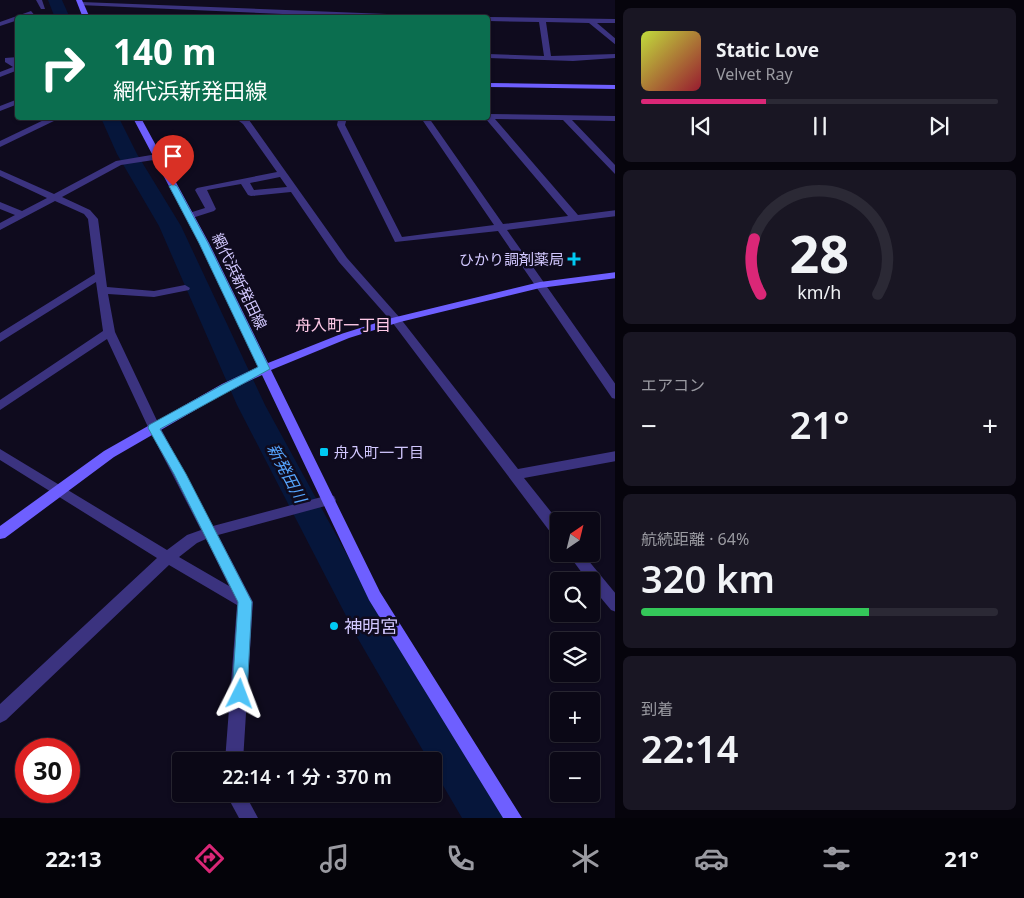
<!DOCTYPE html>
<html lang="ja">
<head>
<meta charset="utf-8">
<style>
	body { margin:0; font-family:"Noto Sans","Noto Sans JP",sans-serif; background:#191623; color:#f1f3f6; height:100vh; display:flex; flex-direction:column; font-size:19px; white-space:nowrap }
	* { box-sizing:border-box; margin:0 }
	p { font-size:16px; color:#9a9aa1 }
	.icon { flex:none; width:28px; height:28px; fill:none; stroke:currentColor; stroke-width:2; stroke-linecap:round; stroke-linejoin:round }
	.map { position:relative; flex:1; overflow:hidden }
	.drawer { display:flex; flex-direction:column; gap:8px; padding:8px; background:#06040c; width:409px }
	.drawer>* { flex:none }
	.banner { position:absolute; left:15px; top:15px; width:475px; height:105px; border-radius:5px; box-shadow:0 1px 4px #0004,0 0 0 1px #2b2935; background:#0b6e4f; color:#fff; overflow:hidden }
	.needle { width:32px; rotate:35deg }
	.fabs { position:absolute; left:550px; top:512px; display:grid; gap:10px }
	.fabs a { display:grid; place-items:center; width:50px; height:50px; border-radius:5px; background:#0b0816; box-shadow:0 1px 4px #0004,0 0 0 1px #2b2935; font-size:25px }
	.speed { position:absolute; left:15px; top:738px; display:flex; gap:10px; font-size:25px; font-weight:700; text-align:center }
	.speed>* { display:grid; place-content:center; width:65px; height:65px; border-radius:50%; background:#0b0816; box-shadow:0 1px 4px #0004,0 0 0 1px #2b2935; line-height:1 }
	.speed .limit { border:8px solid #d22; background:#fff; color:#111 }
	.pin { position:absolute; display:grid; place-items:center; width:42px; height:42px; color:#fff; margin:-51px -21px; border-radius:50% 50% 50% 0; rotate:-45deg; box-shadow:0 0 5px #0007 }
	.pin .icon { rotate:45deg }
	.me { position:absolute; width:55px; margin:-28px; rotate:3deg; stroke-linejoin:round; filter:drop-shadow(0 0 4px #0008) }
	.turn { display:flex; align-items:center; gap:18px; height:105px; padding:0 15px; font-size:22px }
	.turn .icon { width:65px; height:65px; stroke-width:2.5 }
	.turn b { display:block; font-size:35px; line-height:42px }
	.big { font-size:38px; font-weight:600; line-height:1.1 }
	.drawer .widget { flex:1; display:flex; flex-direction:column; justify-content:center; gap:8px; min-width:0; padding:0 18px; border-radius:8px; background:#191623 }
	.drawer .dial { align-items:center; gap:0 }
	.dial svg { height:130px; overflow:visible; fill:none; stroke:#2b2935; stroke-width:7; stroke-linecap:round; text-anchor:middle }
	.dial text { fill:#f1f3f6; stroke:none }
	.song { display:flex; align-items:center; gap:15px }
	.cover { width:60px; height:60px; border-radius:8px; background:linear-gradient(135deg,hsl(70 70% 55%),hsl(350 70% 35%)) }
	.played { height:5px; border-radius:2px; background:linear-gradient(90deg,#db2777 35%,#2b2935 35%) }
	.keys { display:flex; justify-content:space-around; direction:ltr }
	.heat { display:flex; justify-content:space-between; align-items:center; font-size:28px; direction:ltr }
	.charge { height:8px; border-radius:4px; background:linear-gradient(90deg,#34c759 64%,#2b2935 0) }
	.trip { position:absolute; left:172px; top:752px; width:270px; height:50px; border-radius:5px; background:#0b0816; box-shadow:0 1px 4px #0004,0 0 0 1px #2b2935; font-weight:600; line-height:50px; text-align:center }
	.tab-bar { display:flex; height:80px; justify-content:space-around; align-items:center; background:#040309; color:#9a9aa1 }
	.tab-bar .icon { width:35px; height:35px }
	.tab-bar .active { color:#db2777 }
	.tab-bar b { font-size:22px; color:#f1f3f6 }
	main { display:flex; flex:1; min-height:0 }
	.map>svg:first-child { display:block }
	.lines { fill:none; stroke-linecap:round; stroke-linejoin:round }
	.river { fill:#06163b; fill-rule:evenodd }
	.street { fill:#3b337f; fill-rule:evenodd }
	.secondary { fill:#6e5fff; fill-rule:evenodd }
	.route { fill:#4fc3f7; stroke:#337fa1 }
	.poi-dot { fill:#00caf3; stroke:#0f0b1e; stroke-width:2 }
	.labels { text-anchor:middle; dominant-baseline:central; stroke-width:5; stroke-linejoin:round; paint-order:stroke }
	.poi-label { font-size:15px; fill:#d2c8ff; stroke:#0f0b1e; text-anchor:end }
	.street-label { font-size:15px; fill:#d2c8ff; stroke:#0f0b1e }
	.neighbourhood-label { font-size:16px; fill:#ffcae8; stroke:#0f0b1e }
	.water-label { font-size:16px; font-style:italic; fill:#56a5ff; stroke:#0f0b1e }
	.near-poi-label { font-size:18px; fill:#d2c8ff; stroke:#0f0b1e; text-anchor:start }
</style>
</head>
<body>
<main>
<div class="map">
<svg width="616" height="818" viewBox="0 0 616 818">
	<rect width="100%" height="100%" fill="#0f0b1e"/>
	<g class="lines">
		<g class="river">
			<polygon points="48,0 62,0 70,18 55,18"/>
			<polygon points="101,118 119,118 137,154 181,226 265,405 381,617 498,804 504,818 462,818 434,770 434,761 429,761 357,637 237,405 159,226 117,154"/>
		</g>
		<g class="street">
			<polygon points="36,0 42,0 45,9 41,9"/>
			<polygon points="81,2 438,16 441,18 373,18 79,5 79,3"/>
			<polygon points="31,11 37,18 29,16 18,18 18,20 0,26 0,22"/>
			<polygon points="488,17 616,19 616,23 597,23 616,39 616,45 589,23 546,22 551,56 616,54 616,58 573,61 488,58 488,54 544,56 539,22 488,21 486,18"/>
			<polygon points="18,57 18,61 15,62 18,63 18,70 0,77 0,72 13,67 5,62 5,58"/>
			<polygon points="18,99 18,104 0,111 0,106"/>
			<polygon points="488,114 616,116 616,121 572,120 616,166 616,175 563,120 495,119 578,215 616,210 616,216 507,230 616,385 616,399 612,398 498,231 395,242 337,125 338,120 315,120 311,118 347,118 345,125 402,237 494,225 421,118 429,118 503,224 568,216 485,118 488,118"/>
			<polygon points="48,118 56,118 56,120 0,147 0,141"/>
			<path d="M235,118h9l5,2 98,138 53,60 118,151 98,-18v10l-92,17 35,44v16l-5,-1 -162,-215 -53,-60 -48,-70 -40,4 -3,-1 -7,-11 -34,6 9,19 -2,2 -25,8 -3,-1v-4l19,-6 -10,-18 2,-2 80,-16 -34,-48zM280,177l7,10 -33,3 -4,-7z"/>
			<path d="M157,154l4,3 -1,2 -39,6 -59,32 28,13 8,9 9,68 47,4 31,-6 5,3 -1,2 -35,7 -46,-3 7,38 45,95 53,99 116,-31 5,1 2,4 -2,4 -5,1 -111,30 35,67 -10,159h-18l12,-156 -68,-40 -163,155 -6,3v-19l157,-146 -157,-98v-11l167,101 20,-15 14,-5 -53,-103 -41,-88 -107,71v-10l103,-69 -7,-49 -96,60v-9l95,-59 -7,-55 -4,-5 -29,-13 -55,29v-7l15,-8 -15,-6v-7l22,9 25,-13 -47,-22v-6l54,24 62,-33zM206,539l23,47 -50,-29 18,-14z"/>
			<polygon points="568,554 583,554 616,594 616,612 611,610 591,586 591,581 588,581"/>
			<polygon points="226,794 245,794 258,818 239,818"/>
		</g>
		<g class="secondary">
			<polygon points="76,0 82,0 90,18 83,18"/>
			<polygon points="488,83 616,85 616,89 488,87"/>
			<polygon points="133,118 141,118 209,243 268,363 341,334 392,318 540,282 616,272 616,278 540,288 400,322 349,338 271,370 380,592 522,818 503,818 369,600 262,375 230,390 114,457 5,538 0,539 0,526 104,451 222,384 258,367 199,243"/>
		</g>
	</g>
	<polygon class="route" points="173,184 177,186 208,243 270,369 160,429 186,474 252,602 247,694 245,699 240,701 234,699 232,694 238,602 174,474 148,428 149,425 222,385 258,367 199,243 169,186"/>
	<g class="poi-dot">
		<path d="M571.5 251.5h5v5h5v5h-5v5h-5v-5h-5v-5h5z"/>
		<rect x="319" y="447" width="10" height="10" rx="2.5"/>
		<circle cx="334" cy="626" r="5"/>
	</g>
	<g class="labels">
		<g class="poi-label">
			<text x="564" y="259">ひかり調剤薬局</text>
			<text x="334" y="452" text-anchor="start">舟入町一丁目</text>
		</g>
		<g class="street-label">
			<text transform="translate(240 281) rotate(64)">網代浜新発田線</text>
		</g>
		<g class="neighbourhood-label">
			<text x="343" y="325">舟入町一丁目</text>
		</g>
		<g class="water-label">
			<text transform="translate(287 473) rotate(62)">新発田川</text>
		</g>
		<g class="near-poi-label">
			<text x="344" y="626">神明宮</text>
		</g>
	</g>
</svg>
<div class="fabs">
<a><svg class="needle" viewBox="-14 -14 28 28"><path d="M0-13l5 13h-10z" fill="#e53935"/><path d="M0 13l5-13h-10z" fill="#9a9aa1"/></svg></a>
<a><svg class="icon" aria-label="search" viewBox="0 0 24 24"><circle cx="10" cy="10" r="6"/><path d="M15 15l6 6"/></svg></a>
<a><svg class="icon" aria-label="layers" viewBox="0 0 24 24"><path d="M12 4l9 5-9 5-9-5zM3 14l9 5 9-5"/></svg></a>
<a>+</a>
<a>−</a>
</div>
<div class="speed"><div class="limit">30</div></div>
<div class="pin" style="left:173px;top:186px;background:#d93025"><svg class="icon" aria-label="arrive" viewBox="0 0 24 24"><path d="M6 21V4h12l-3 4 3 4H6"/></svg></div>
<svg class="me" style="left:240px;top:694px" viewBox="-20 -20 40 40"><path d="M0-17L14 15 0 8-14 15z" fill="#4fc3f7" stroke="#fff" stroke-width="4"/></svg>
<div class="trip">22:14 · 1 分 · 370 m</div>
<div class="banner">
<div class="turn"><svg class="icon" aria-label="right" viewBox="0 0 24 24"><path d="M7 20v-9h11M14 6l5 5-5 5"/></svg><div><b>140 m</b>網代浜新発田線</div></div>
</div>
</div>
<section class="drawer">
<div class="widget">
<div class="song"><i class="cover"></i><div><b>Static Love</b><p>Velvet Ray</p></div></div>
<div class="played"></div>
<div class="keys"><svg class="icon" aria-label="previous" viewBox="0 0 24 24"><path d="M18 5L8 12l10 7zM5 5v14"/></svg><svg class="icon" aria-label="pause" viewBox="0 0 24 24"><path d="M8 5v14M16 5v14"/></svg><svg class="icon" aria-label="next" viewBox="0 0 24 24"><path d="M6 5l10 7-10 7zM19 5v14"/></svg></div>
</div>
<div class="widget dial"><svg viewBox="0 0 100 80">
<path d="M14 69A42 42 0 1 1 86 69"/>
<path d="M14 69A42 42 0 0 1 10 35" stroke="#db2777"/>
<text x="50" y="56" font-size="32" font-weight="700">28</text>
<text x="50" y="72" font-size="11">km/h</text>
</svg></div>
<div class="widget"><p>エアコン</p>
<div class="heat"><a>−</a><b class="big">21°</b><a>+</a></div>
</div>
<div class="widget"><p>航続距離 · 64%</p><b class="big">320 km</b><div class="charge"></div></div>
<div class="widget"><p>到着</p><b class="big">22:14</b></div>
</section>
</main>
<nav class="tab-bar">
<b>22:13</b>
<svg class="icon active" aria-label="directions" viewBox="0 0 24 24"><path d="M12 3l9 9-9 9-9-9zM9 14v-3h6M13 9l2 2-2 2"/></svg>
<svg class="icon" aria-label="music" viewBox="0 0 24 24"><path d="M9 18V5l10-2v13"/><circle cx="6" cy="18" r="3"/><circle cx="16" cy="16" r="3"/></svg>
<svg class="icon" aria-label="phone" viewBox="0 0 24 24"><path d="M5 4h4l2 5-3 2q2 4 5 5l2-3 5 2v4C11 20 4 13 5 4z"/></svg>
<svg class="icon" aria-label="climate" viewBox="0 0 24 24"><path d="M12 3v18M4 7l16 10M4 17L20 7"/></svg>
<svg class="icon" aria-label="car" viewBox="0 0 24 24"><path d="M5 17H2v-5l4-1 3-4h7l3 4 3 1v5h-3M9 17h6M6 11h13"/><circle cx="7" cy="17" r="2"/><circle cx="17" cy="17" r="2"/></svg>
<svg class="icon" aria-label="filters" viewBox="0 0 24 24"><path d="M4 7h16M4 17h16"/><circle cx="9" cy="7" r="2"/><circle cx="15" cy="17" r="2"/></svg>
<b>21°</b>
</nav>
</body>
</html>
